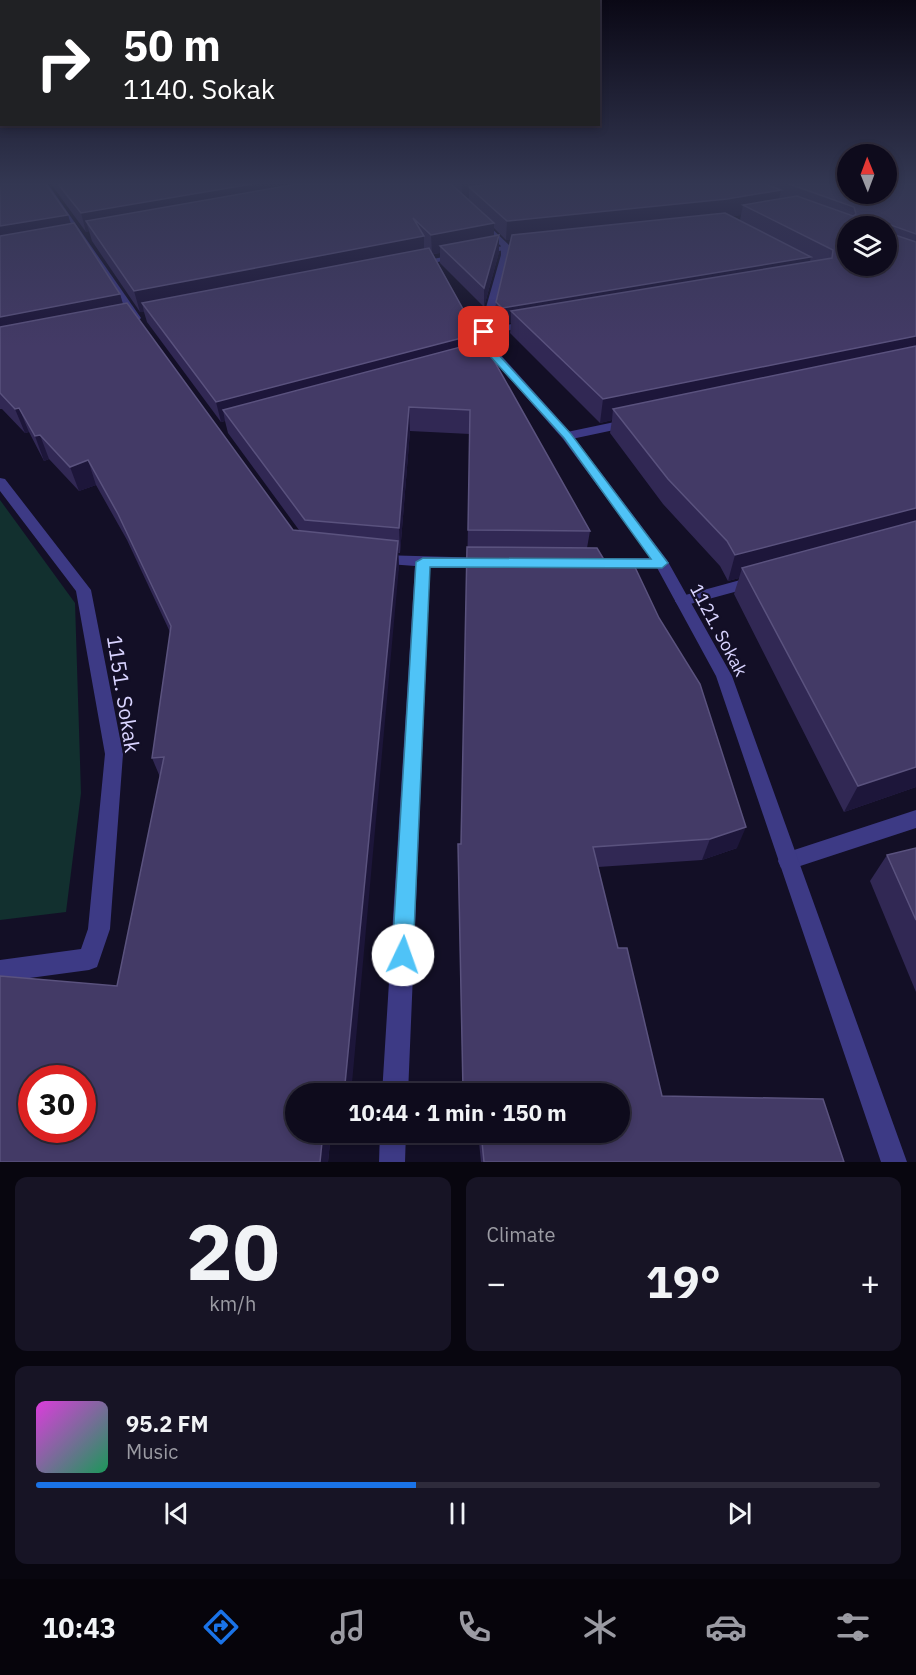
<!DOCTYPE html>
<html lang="en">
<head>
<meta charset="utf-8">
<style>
	body { margin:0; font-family:"IBM Plex Sans",sans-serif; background:#171425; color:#f1f3f6; height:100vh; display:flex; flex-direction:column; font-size:22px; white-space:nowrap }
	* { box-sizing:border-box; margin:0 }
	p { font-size:20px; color:#9b9ba3 }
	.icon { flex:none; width:33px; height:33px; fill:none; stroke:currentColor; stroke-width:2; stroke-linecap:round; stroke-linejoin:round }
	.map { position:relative; height:1162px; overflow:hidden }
	.details { display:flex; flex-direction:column; gap:15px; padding:15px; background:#08060f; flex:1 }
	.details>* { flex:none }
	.hud { position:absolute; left:0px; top:0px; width:600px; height:126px; box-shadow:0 3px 9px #0003,0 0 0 2px #2e2b3b; background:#202124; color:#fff; overflow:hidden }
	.needle { width:39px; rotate:359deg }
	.controls { position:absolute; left:837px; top:144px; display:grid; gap:12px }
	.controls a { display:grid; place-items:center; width:60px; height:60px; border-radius:50%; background:#0e0b1c; box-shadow:0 3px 9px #0003,0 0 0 2px #2e2b3b; font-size:30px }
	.speed { position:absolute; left:18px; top:1065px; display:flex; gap:12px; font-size:30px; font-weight:700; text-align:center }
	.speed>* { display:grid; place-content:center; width:78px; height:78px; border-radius:50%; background:#0e0b1c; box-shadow:0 3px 9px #0003,0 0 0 2px #2e2b3b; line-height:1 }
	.speed .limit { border:9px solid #d22; background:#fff; color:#111 }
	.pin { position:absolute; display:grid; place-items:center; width:51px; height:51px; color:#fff; margin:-26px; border-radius:12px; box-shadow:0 3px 9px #0006 }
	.me { position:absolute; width:66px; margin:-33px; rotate:3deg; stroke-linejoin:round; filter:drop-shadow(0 0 4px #0008) }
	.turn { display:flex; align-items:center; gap:21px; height:126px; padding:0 24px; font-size:27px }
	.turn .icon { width:78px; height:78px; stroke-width:2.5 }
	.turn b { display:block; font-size:42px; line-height:51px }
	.big { font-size:45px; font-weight:700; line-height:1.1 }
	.details .widget { flex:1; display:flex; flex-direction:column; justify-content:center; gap:9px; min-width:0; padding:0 21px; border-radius:12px; background:#171425 }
	.details .dial { align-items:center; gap:0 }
	.dial b { font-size:78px; line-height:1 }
	.song { display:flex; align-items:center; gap:18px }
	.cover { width:72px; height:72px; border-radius:9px; background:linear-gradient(135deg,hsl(300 70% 55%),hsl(150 70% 35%)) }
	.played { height:6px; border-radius:3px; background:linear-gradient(90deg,#1a73e8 45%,#2e2b3b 45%) }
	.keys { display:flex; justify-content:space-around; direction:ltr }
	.heat { display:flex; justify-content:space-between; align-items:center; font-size:33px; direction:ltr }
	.details .tiles { flex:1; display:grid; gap:15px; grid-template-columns:1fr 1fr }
	.widget:last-child { grid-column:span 2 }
	.trip { position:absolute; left:285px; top:1083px; width:345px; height:60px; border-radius:30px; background:#0e0b1c; box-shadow:0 3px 9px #0003,0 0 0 2px #2e2b3b; font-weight:700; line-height:60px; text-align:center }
	.menu { display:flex; height:96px; justify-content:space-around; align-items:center; background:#06040b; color:#9b9ba3 }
	.menu .icon { width:42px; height:42px }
	.menu .selected { color:#1a73e8 }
	.menu b { font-size:27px; color:#f1f3f6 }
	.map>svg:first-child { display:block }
	.green { fill:#12302f }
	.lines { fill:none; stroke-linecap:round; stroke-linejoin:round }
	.minor { fill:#3d3a85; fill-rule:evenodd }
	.tertiary { fill:#3d3a85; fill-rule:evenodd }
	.wall { fill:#312854; fill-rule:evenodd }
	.shaded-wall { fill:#1d163a }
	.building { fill:#433a66; stroke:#5a527e; stroke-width:1.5; fill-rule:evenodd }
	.route { fill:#4fc3f7; stroke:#337fa1; stroke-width:1.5 }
	.labels { text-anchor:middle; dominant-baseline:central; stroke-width:4.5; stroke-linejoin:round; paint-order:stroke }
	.street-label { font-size:18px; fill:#d9d4ff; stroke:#130f26 }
	.near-street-label { font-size:21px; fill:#d9d4ff; stroke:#130f26 }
</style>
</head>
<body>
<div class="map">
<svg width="916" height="1162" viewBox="0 0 916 1162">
	<rect width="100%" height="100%" fill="#130f26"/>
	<polygon class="green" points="0,500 75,603 81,793 66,912 0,920"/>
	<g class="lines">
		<g class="minor">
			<polygon points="42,184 48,184 141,318 139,320 133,320"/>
			<polygon points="530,241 533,241 533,245 415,266 411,263"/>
			<polygon points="529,321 533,322 533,326 484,335 479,332 484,329"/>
			<polygon points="629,419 633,420 633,426 567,440 561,436 567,432"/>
			<polygon points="0,478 5,479 91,590 123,754 110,929 97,967 89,970 0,982 0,960 81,949 88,929 105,754 76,591 0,491"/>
			<polygon points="380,555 488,558 495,563 488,568 430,566 408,1094 382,1094 415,566 375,563 373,560"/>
			<polygon points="611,558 662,558 669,563 662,568 606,566 604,563 606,560"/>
			<polygon points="755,576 762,581 760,585 683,606 678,605 675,601 678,597"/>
			<polygon points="916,810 916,828 788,870 781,868 778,861 781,854 788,852"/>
			<polygon points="380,1132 406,1132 405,1162 379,1162"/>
		</g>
		<polygon class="tertiary" points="482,225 488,225 509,245 509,255 489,332 499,353 571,433 667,560 732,676 907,1162 881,1162 716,676 655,564 563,439 490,356 479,332 501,255 501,246 482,229"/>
	</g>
	<g class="wall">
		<path d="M0,184l71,40 49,70 3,10 170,226h6l-71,-97 -3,-12 -4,1 -74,-100 -3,-10h-4l-48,-71 -3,-10 -3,1 -35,-48h865v603l-72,25 -110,-218 5,-16 -11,3 -8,-15 -57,-62 -53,-71 2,-13 -12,3 -90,-90 1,-10 -10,1 -6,-6 1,-16 15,-63 -5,1 -12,-12v8l5,16 -15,55 -44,-44v-10l-7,1 44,80v8l113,189 -3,17 150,300 -35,12 -104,7 20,81 44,148 182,66h-363l-3,-30h142v-38h-157l-5,-229 3,-21 9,-410 -60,-3 -10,122h-2l1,14 -103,527v38h35l-3,30 -211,-176 43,-209 -8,-19 18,-126 -43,-92 -31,-55 -17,6 -30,-32 -5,2 -15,-29 -4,1 -23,-24h-2zM741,215l-1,5 -8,-4z"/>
		<polygon points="916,848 916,992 870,881 887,855"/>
	</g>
	<g class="shaded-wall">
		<polygon points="252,184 355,184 86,221 89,231 86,232 81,213"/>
		<polygon points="462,184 560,184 469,187 469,198 462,199"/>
		<polygon points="781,190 777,208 743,205 741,215 724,218 506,240 507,221"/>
		<polygon points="68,215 74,233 0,247 0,226"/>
		<polygon points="494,223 494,242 440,246 440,253 432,254 431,235"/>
		<polygon points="499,235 499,252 484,307 484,288"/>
		<polygon points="424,236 424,256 142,303 144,312 140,312 134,291"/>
		<polygon points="811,257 807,272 511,311 511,323 501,324 502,308"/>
		<polygon points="120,294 126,315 0,341 0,317"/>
		<polygon points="477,334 477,353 223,410 225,421 221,422 216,402"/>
		<polygon points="916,336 916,357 613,409 612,420 600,423 603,399"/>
		<polygon points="409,407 410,431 400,553 399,528"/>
		<polygon points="19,408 29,432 25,433 15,409"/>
		<polygon points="40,435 49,459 44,461 35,436"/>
		<polygon points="88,460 96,485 79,491 70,467"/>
		<polygon points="916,508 916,531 742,568 739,578 728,581 735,555"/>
		<polygon points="398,541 399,567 351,1094 344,1094"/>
		<polygon points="916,767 916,787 844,812 858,786"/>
		<polygon points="746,827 737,848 702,860 710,839"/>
		<polygon points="323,1132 331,1132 328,1162 320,1162"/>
	</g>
	<g class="building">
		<polygon points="0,184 46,184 68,215 0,226"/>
		<polygon points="58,184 252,184 81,213"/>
		<polygon points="297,184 451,184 494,223 431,235 413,218 424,236 134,291 86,221"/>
		<polygon points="491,184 765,184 781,190 727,199 507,221 469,187"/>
		<path d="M789,184h59v10h38v-10h30v50l-25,-9 1,9 24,8v94l-313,63 -92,-88 321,-53 1,-8 -90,-45 54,-9 56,20 3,-2 -2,-7zM848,226h38v40h-38z"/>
		<polygon points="725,213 811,257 502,308 496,302 512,235"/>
		<polygon points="74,223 120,294 0,317 0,236"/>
		<polygon points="499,235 484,288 440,246"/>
		<polygon points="429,248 477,334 216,402 142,303"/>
		<path d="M127,303l166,227 105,11 -54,553h-48v38h27l-3,30h-320v-186l117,10 47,-229 -12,1 19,-132 -53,-112 -30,-54 -18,7 -30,-32 -5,1 -16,-28 -4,1 -15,-16v-66zM32,1078h50v52h-50z"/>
		<polygon points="483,341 590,531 468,530 470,410 409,407 399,528 305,520 223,410"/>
		<polygon points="916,346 916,508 735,555 727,541 668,479 613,409"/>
		<polygon points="916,521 916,767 858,786 742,568"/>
		<polygon points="467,547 597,548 606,563 633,563 659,618 700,684 746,827 710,839 593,847 618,948 627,948 662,1096 823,1099 844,1162 484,1162 481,1132 620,1132 620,1094 476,1094 475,1089 463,1090 458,844 461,844"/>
		<polygon points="916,848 916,920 887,855"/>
	</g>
	<linearGradient id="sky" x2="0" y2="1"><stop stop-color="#0a0815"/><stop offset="0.53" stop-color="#333752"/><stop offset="1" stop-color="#333752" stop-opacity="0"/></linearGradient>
	<rect width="916" height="346" fill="url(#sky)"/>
	<polygon class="route" points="481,330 488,330 498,354 571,434 668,563 662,568 430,567 413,955 410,962 403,965 395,962 392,955 416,562 423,558 651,559 564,438 490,356 480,332"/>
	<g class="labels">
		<g class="street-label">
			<text transform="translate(719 630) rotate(62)">1121. Sokak</text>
		</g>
		<g class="near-street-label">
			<text transform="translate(124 694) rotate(81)">1151. Sokak</text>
		</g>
	</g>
</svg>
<div class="controls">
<a><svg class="needle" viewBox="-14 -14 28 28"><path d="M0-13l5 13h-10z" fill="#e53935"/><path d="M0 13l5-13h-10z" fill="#9b9ba3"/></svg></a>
<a><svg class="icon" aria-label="layers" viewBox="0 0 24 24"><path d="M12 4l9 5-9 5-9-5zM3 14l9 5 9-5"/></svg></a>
</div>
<div class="speed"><div class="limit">30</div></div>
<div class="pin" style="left:484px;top:332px;background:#d93025"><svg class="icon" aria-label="arrive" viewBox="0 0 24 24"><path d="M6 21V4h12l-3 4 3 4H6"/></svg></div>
<svg class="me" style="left:403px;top:955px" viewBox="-20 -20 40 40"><circle r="19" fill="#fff"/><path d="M0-13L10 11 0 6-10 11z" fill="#4fc3f7"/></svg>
<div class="trip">10:44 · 1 min · 150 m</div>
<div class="hud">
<div class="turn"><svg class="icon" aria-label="right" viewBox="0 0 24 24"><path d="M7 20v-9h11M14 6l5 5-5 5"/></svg><div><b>50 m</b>1140. Sokak</div></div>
</div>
</div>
<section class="details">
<div class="tiles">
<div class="widget dial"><b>20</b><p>km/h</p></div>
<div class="widget"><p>Climate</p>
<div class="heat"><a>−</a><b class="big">19°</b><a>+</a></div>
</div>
<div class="widget">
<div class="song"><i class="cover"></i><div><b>95.2 FM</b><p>Music</p></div></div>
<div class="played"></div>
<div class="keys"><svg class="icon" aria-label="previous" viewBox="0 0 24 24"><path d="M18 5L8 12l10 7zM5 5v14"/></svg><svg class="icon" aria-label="pause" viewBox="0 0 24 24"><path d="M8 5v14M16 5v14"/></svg><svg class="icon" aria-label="next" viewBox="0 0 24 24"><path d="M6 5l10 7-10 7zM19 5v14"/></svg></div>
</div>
</div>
</section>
<nav class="menu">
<b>10:43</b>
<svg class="icon selected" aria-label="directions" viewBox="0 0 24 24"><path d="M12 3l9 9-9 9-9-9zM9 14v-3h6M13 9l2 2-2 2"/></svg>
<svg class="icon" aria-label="music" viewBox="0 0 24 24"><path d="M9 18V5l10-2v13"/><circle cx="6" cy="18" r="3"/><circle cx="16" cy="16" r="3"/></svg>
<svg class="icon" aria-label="phone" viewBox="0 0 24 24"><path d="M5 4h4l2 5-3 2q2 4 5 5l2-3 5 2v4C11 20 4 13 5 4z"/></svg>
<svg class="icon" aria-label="climate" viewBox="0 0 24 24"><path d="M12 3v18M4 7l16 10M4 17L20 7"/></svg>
<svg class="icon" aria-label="car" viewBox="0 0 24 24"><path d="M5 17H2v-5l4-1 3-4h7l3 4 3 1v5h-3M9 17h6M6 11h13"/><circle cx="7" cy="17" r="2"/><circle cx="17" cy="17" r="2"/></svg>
<svg class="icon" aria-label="filters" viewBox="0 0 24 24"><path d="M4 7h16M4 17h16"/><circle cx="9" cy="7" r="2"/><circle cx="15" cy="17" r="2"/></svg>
</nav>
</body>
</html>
